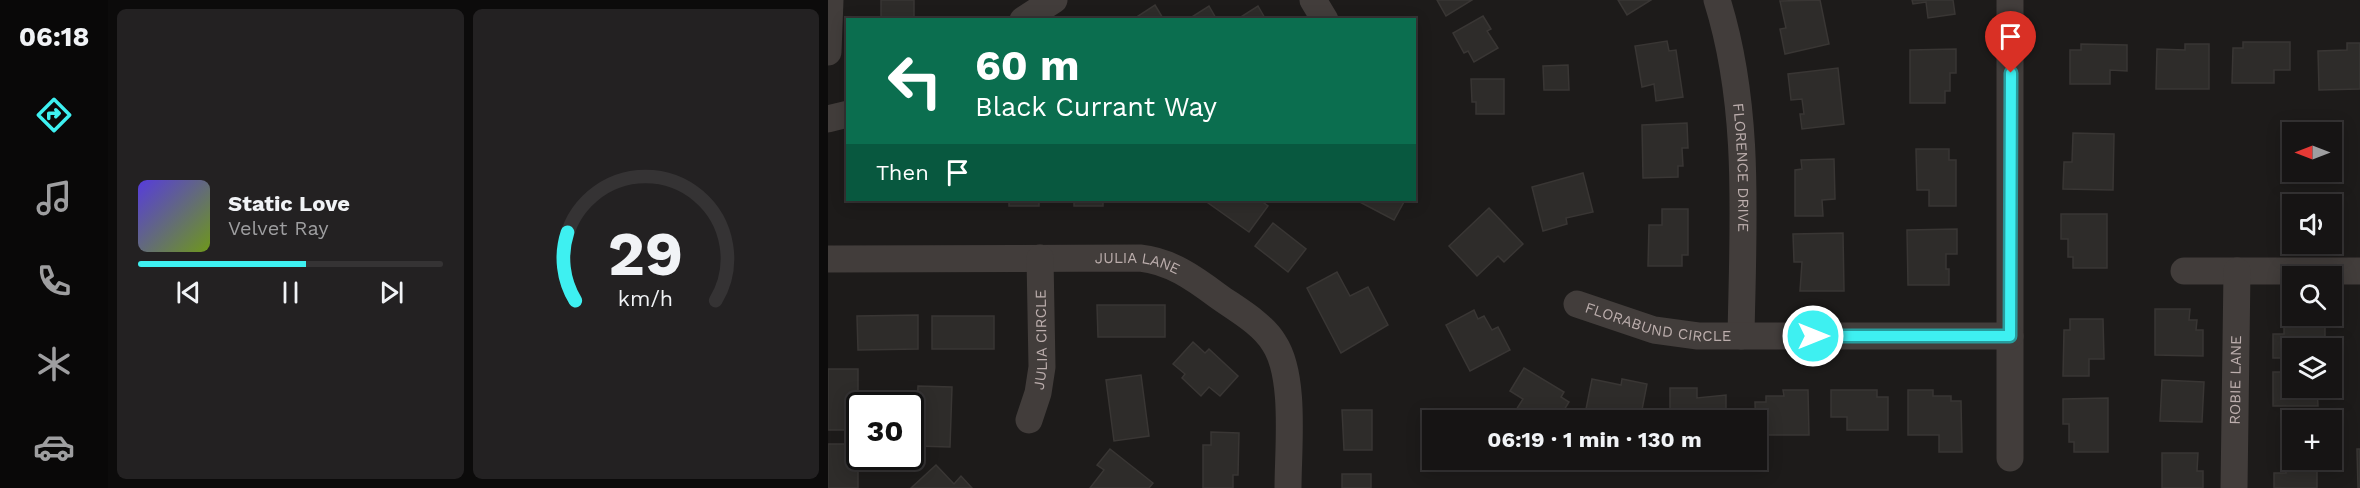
<!DOCTYPE html>
<html lang="en">
<head>
<meta charset="utf-8">
<style>
	body { margin:0; font-family:"Work Sans",sans-serif; background:#232122; color:#f1f3f6; height:100vh; display:flex; flex-direction:column; font-size:22px; white-space:nowrap }
	* { box-sizing:border-box; margin:0 }
	p { font-size:20px; color:#9e9ea0 }
	.icon { flex:none; width:33px; height:33px; fill:none; stroke:currentColor; stroke-width:2; stroke-linecap:round; stroke-linejoin:round }
	.map { position:relative; flex:1; overflow:hidden }
	.side { display:flex; flex-direction:column; gap:9px; padding:9px; background:#0c0b0b; width:720px }
	.side>* { flex:none }
	.banner { position:absolute; left:18px; top:18px; width:570px; height:183px; border-radius:0px; box-shadow:0 3px 15px #0003,0 0 0 2px #353334; background:#0b6e4f; color:#fff; overflow:hidden }
	.needle { width:39px; rotate:270deg }
	.buttons { position:absolute; left:1454px; top:122px; display:grid; gap:12px }
	.buttons a { display:grid; place-items:center; width:60px; height:60px; border-radius:0px; background:#161414; box-shadow:0 3px 15px #0003,0 0 0 2px #353334; font-size:30px }
	.speed { position:absolute; left:18px; top:392px; display:flex; gap:12px; font-size:30px; font-weight:700; text-align:center }
	.speed>* { display:grid; place-content:center; width:78px; height:78px; border-radius:50%; background:#161414; box-shadow:0 3px 15px #0003,0 0 0 2px #353334; line-height:1 }
	.speed .limit { border:3px solid #111; border-radius:9px; background:#fff; color:#111 }
	.pin { position:absolute; display:grid; place-items:center; width:51px; height:51px; color:#fff; margin:-62px -26px; border-radius:50% 50% 50% 0; rotate:-45deg; box-shadow:0 0 6px #0007 }
	.pin .icon { rotate:45deg }
	.me { position:absolute; width:66px; margin:-33px; rotate:90deg; stroke-linejoin:round; filter:drop-shadow(0 0 4px #0008) }
	.turn { display:flex; align-items:center; gap:21px; height:126px; padding:0 30px; font-size:27px }
	.turn .icon { width:78px; height:78px; stroke-width:2.5 }
	.turn b { display:block; font-size:42px; line-height:51px }
	.then { display:flex; align-items:center; height:57px; padding:0 30px; background:#0003; gap:12px; font-size:22px }
	.side .tile { flex:1; display:flex; flex-direction:column; justify-content:center; gap:9px; min-width:0; padding:0 21px; border-radius:9px; background:#232122 }
	.side .dial { align-items:center; gap:0 }
	.dial svg { height:156px; overflow:visible; fill:none; stroke:#353334; stroke-width:7; stroke-linecap:round; text-anchor:middle }
	.dial text { fill:#f1f3f6; stroke:none }
	.song { display:flex; align-items:center; gap:18px }
	.cover { width:72px; height:72px; border-radius:9px; background:linear-gradient(135deg,hsl(250 70% 55%),hsl(80 70% 35%)) }
	.played { height:6px; border-radius:3px; background:linear-gradient(90deg,#3ef0f1 55%,#353334 55%) }
	.keys { display:flex; justify-content:space-around; direction:ltr }
	.side .tiles { flex:1; display:grid; gap:9px; grid-template-columns:repeat(2,1fr) }
	.trip { position:absolute; left:594px; top:410px; width:345px; height:60px; border-radius:0px; background:#161414; box-shadow:0 3px 15px #0003,0 0 0 2px #353334; font-weight:700; line-height:60px; text-align:center }
	main { display:flex; flex:1; min-height:0 }
	.menu { display:flex; flex-direction:column; width:108px; justify-content:space-around; align-items:center; background:#090808; color:#9e9ea0 }
	.menu .icon { width:42px; height:42px }
	.menu .selected { color:#3ef0f1 }
	.menu b { font-size:27px; color:#f1f3f6 }
	.map>svg:first-child { display:block }
	.building { fill:#2e2c2a; stroke:#393634; stroke-width:1.5 }
	.lines { fill:none; stroke-linecap:round; stroke-linejoin:round }
	.street { stroke:#423d3b; stroke-width:27 }
	.route-casing { stroke:#289c9d; stroke-width:15 }
	.route { stroke:#3ef0f1; stroke-width:10 }
	.labels { text-anchor:middle; dominant-baseline:central; stroke-width:6; stroke-linejoin:round; paint-order:stroke }
	.street-label { font-size:15px; fill:#bcaead; stroke:#181615 }
</style>
</head>
<body>
<main>
<nav class="menu">
<b>06:18</b>
<svg class="icon selected" aria-label="directions" viewBox="0 0 24 24"><path d="M12 3l9 9-9 9-9-9zM9 14v-3h6M13 9l2 2-2 2"/></svg>
<svg class="icon" aria-label="music" viewBox="0 0 24 24"><path d="M9 18V5l10-2v13"/><circle cx="6" cy="18" r="3"/><circle cx="16" cy="16" r="3"/></svg>
<svg class="icon" aria-label="phone" viewBox="0 0 24 24"><path d="M5 4h4l2 5-3 2q2 4 5 5l2-3 5 2v4C11 20 4 13 5 4z"/></svg>
<svg class="icon" aria-label="climate" viewBox="0 0 24 24"><path d="M12 3v18M4 7l16 10M4 17L20 7"/></svg>
<svg class="icon" aria-label="car" viewBox="0 0 24 24"><path d="M5 17H2v-5l4-1 3-4h7l3 4 3 1v5h-3M9 17h6M6 11h13"/><circle cx="7" cy="17" r="2"/><circle cx="17" cy="17" r="2"/></svg>
</nav>
<section class="side">
<div class="tiles">
<div class="tile">
<div class="song"><i class="cover"></i><div><b>Static Love</b><p>Velvet Ray</p></div></div>
<div class="played"></div>
<div class="keys"><svg class="icon" aria-label="previous" viewBox="0 0 24 24"><path d="M18 5L8 12l10 7zM5 5v14"/></svg><svg class="icon" aria-label="pause" viewBox="0 0 24 24"><path d="M8 5v14M16 5v14"/></svg><svg class="icon" aria-label="next" viewBox="0 0 24 24"><path d="M6 5l10 7-10 7zM19 5v14"/></svg></div>
</div>
<div class="tile dial"><svg viewBox="0 0 100 80">
<path d="M14 69A42 42 0 1 1 86 69"/>
<path d="M14 69A42 42 0 0 1 10 34" stroke="#3ef0f1"/>
<text x="50" y="56" font-size="32" font-weight="700">29</text>
<text x="50" y="72" font-size="11">km/h</text>
</svg></div>
</div>
</section>
<div class="map">
<svg width="1532" height="488" viewBox="0 0 1532 488">
	<rect width="100%" height="100%" fill="#1d1b1a"/>
	<g class="building">
		<rect x="53" y="0" width="33" height="20"/>
		<polygon points="609,0 644,0 618,16"/>
		<polygon points="790,0 823,0 799,15"/>
		<polygon points="992,0 1001,44 957,54 952,29 958,28 952,1"/>
		<polygon points="1084,0 1125,0 1127,14 1100,18 1098,2 1085,4"/>
		<polygon points="327,5 336,20 304,20"/>
		<polygon points="381,6 389,20 359,20"/>
		<polygon points="430,6 438,20 408,20"/>
		<polygon points="655,16 663,29 659,31 670,48 646,62 640,51 636,53 625,33"/>
		<polygon points="839,41 841,51 848,50 855,97 828,101 826,84 814,87 807,46"/>
		<polygon points="1415,42 1462,42 1462,70 1446,70 1446,83 1404,83 1405,48 1415,48"/>
		<polygon points="1519,43 1532,43 1532,89 1491,90 1490,51 1519,50"/>
		<polygon points="1253,44 1299,45 1299,71 1282,70 1282,84 1242,84 1242,50 1253,50"/>
		<polygon points="1357,44 1381,44 1381,89 1328,89 1329,49 1357,50"/>
		<polygon points="1128,49 1128,73 1122,73 1122,91 1117,91 1117,103 1082,103 1082,50"/>
		<polygon points="740,65 741,90 716,90 715,66"/>
		<polygon points="1010,68 1016,124 974,129 972,114 976,114 974,99 963,100 960,74"/>
		<polygon points="643,79 676,79 676,114 648,114 648,102 644,102"/>
		<polygon points="859,123 860,148 854,148 855,166 850,166 850,177 815,178 814,125"/>
		<polygon points="1245,133 1286,134 1285,190 1235,189 1236,162 1244,162"/>
		<polygon points="1088,149 1121,149 1121,160 1128,160 1128,206 1101,206 1101,190 1089,190"/>
		<polygon points="1006,159 1007,199 994,200 995,216 967,216 967,170 974,169 973,160"/>
		<polygon points="755,173 765,212 738,218 739,224 715,231 704,187"/>
		<rect x="43" y="200" width="56" height="2"/>
		<rect x="181" y="200" width="30" height="6"/>
		<rect x="246" y="200" width="29" height="6"/>
		<polygon points="376,200 432,200 440,206 421,232"/>
		<polygon points="528,200 577,200 566,220"/>
		<polygon points="661,208 695,244 676,262 670,256 649,276 621,246"/>
		<polygon points="834,209 860,209 860,255 854,255 854,266 820,266 821,225 834,225"/>
		<polygon points="1233,214 1279,214 1279,268 1245,268 1245,257 1240,257 1240,239 1233,239"/>
		<polygon points="445,223 478,249 460,272 427,246"/>
		<polygon points="1129,229 1129,254 1118,254 1118,269 1121,269 1121,285 1080,285 1079,230"/>
		<polygon points="1015,233 1016,291 972,291 974,262 966,262 965,234"/>
		<polygon points="509,272 522,296 540,287 560,325 513,353 479,288"/>
		<polygon points="269,305 337,305 337,337 270,337"/>
		<polygon points="1456,305 1464,305 1464,315 1497,315 1497,348 1464,348 1464,358 1445,358 1445,334 1456,334"/>
		<polygon points="1327,309 1362,309 1361,320 1369,320 1368,330 1375,330 1375,356 1327,355"/>
		<polygon points="646,310 650,319 656,316 664,330 670,327 682,350 642,371 618,325"/>
		<polygon points="90,315 90,349 30,350 29,316"/>
		<rect x="104" y="316" width="62" height="33"/>
		<polygon points="1242,319 1275,319 1276,359 1261,359 1261,376 1235,376 1236,330 1242,330"/>
		<polygon points="365,342 377,353 381,349 410,376 392,396 381,387 373,396 354,378 357,374 345,364"/>
		<polygon points="696,368 736,392 733,397 741,402 730,420 704,420 688,410 695,399 682,391"/>
		<rect x="0" y="369" width="30" height="61"/>
		<polygon points="1445,372 1464,372 1464,387 1489,387 1490,406 1445,406"/>
		<polygon points="313,375 321,436 286,441 278,380"/>
		<polygon points="764,379 793,385 794,379 819,384 812,420 756,419"/>
		<polygon points="1334,380 1376,382 1374,422 1332,421"/>
		<polygon points="90,386 124,387 122,447 88,446"/>
		<polygon points="842,388 869,388 869,398 898,395 898,420 842,420"/>
		<polygon points="955,390 980,390 981,435 928,435 927,402 938,402 938,396 956,396"/>
		<polygon points="1003,390 1049,390 1049,397 1060,397 1060,430 1019,430 1019,417 1003,417"/>
		<polygon points="1080,390 1105,390 1105,396 1123,396 1123,401 1133,401 1134,452 1111,452 1111,435 1080,435"/>
		<polygon points="1280,398 1280,452 1246,452 1246,442 1241,442 1241,424 1235,424 1235,399"/>
		<polygon points="514,410 544,410 544,450 516,450"/>
		<polygon points="383,432 411,433 410,475 405,475 405,488 375,488 375,445 383,445"/>
		<rect x="0" y="444" width="30" height="44"/>
		<polygon points="1457,445 1464,445 1464,459 1489,459 1489,488 1446,488 1446,473 1458,473"/>
		<polygon points="282,449 325,483 321,488 262,488 276,470 269,465"/>
		<polygon points="1529,449 1532,449 1532,488 1530,488"/>
		<polygon points="1334,453 1370,453 1369,471 1375,471 1375,488 1334,488"/>
		<polygon points="108,465 126,484 133,476 144,488 83,488"/>
		<rect x="514" y="474" width="29" height="14"/>
	</g>
	<g class="lines">
		<g class="street">
			<polyline points="485,0 497,20"/>
			<path id="s1" d="M889,0c34,108 26,224 24,336"/>
			<polyline points="1182,0 1182,458"/>
			<polyline points="195,20 226,0"/>
			<polyline points="0,52 2,0"/>
			<polyline points="0,119 20,114"/>
			<path id="s2" d="M0,259l312,-1c30,3 54,20 78,38 18,13 44,27 56,47 22,33 14,105 14,145"/>
			<polyline points="1356,271 1532,271"/>
			<path id="s3" d="M749,304l77,26 44,6h312"/>
			<path id="s4" d="M201,420l9,-27 4,-26 -2,-109"/>
			<path id="s5" d="M1406,488l3,-217"/>
		</g>
	</g>
	<g class="lines">
		<defs>
			<polyline id="route" points="985,336 1182,336 1183,73"/>
		</defs>
		<use href="#route" class="route-casing"/>
		<use href="#route" class="route"/>
	</g>
	<g class="labels">
		<g class="street-label">
			<text stroke="none"><textPath href="#s1" startOffset="170">FLORENCE DRIVE</textPath></text>
			<text stroke="none"><textPath href="#s2" startOffset="310">JULIA LANE</textPath></text>
			<text stroke="none"><textPath href="#s3" startOffset="84">FLORABUND CIRCLE</textPath></text>
			<text stroke="none"><textPath href="#s4" startOffset="82">JULIA CIRCLE</textPath></text>
			<text stroke="none"><textPath href="#s5" startOffset="108">ROBIE LANE</textPath></text>
		</g>
	</g>
</svg>
<div class="buttons">
<a><svg class="needle" viewBox="-14 -14 28 28"><path d="M0-13l5 13h-10z" fill="#e53935"/><path d="M0 13l5-13h-10z" fill="#9e9ea0"/></svg></a>
<a><svg class="icon" aria-label="sound" viewBox="0 0 24 24"><path d="M4 9h4l5-4v14l-5-4H4zM17 9q2 3 0 6"/></svg></a>
<a><svg class="icon" aria-label="search" viewBox="0 0 24 24"><circle cx="10" cy="10" r="6"/><path d="M15 15l6 6"/></svg></a>
<a><svg class="icon" aria-label="layers" viewBox="0 0 24 24"><path d="M12 4l9 5-9 5-9-5zM3 14l9 5 9-5"/></svg></a>
<a>+</a>
</div>
<div class="speed"><div class="limit">30</div></div>
<div class="pin" style="left:1183px;top:73px;background:#d93025"><svg class="icon" aria-label="arrive" viewBox="0 0 24 24"><path d="M6 21V4h12l-3 4 3 4H6"/></svg></div>
<svg class="me" style="left:985px;top:336px" viewBox="-20 -20 40 40"><circle r="17" fill="#3ef0f1" stroke="#fff" stroke-width="3"/><path d="M0-11L8 9 0 5-8 9z" fill="#fff"/></svg>
<div class="trip">06:19 · 1 min · 130 m</div>
<div class="banner">
<div class="turn"><svg class="icon" aria-label="left" viewBox="0 0 24 24"><path d="M17 20v-9H6M10 6l-5 5 5 5"/></svg><div><b>60 m</b>Black Currant Way</div></div>
<div class="then">Then<svg class="icon" aria-label="arrive" viewBox="0 0 24 24"><path d="M6 21V4h12l-3 4 3 4H6"/></svg></div>
</div>
</div>
</main>
</body>
</html>
